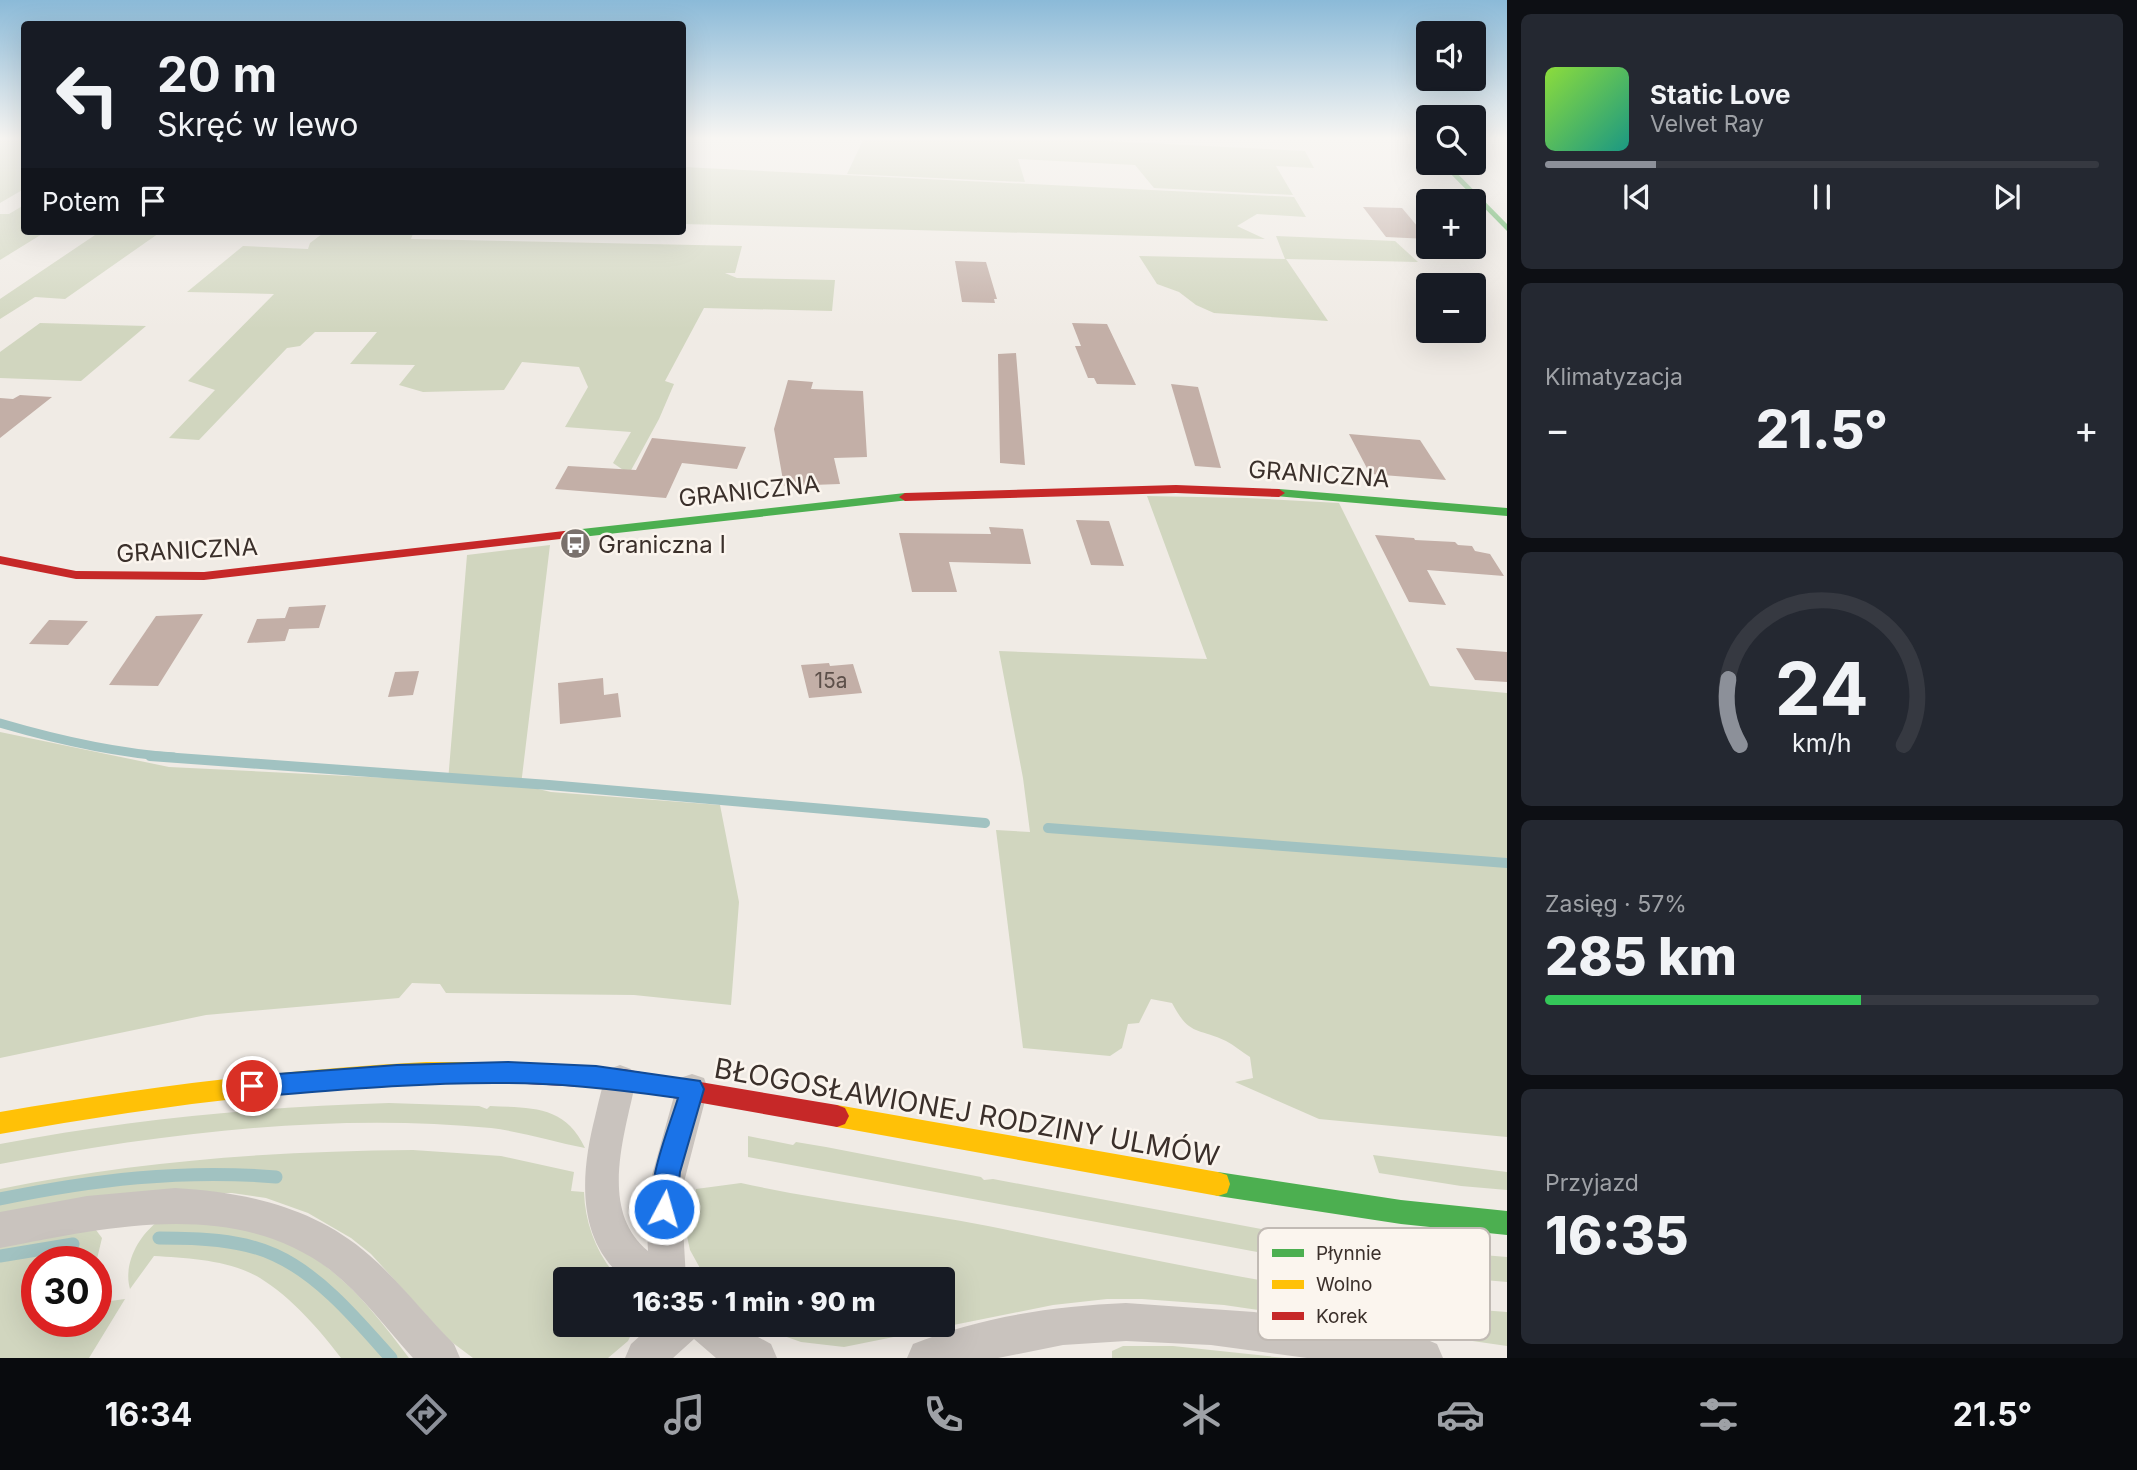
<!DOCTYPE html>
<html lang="pl">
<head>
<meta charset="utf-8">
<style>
	body { margin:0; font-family:Inter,sans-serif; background:#242831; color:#f1f3f6; height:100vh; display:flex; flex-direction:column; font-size:26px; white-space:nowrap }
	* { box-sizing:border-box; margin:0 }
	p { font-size:23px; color:#9ea1a6 }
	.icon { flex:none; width:38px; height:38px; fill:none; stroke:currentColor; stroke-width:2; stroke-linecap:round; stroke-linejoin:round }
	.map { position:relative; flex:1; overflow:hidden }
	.drawer { display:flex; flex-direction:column; gap:14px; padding:14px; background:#0d0f14; width:630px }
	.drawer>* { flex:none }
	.hud { position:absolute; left:21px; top:21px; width:665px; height:214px; border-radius:7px; box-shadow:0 7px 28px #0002; background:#171b24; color:#f1f3f6; overflow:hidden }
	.buttons { position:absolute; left:1416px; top:21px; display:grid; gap:14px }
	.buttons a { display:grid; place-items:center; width:70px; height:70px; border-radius:7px; background:#171b24; box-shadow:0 7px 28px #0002; font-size:35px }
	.speed { position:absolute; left:21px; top:1246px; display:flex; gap:14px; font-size:35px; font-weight:700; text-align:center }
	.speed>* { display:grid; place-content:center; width:91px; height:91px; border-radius:50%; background:#171b24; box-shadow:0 7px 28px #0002; line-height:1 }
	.speed .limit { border:10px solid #d22; background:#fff; color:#111 }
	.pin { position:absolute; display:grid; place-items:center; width:60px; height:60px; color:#fff; margin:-30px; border:4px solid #fff; border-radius:50%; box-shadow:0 2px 7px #0007 }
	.me { position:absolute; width:77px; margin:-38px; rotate:6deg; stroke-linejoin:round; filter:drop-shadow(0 0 5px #0008) }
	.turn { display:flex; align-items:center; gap:24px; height:147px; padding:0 21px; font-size:32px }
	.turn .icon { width:91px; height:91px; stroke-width:2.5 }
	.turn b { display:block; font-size:49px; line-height:60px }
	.then { display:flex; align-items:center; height:66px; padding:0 21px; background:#0003; gap:14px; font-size:26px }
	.big { font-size:52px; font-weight:800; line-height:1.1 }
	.drawer .widget { flex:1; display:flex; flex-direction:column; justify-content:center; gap:10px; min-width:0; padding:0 24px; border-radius:10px; background:#242831 }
	.drawer .dial { align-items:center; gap:0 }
	.dial svg { height:182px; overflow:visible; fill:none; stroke:#363941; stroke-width:7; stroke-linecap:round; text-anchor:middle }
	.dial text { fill:#f1f3f6; stroke:none }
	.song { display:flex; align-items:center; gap:21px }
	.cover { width:84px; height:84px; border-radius:10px; background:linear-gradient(135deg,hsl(90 70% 55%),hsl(170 70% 35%)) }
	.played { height:7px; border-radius:4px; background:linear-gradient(90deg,#8c9099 20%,#363941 20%) }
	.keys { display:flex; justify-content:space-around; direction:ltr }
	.heat { display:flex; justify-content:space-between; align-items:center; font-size:38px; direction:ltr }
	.charge { height:10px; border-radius:5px; background:linear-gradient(90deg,#34c759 57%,#363941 0) }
	.trip { position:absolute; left:553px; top:1267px; width:402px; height:70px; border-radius:7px; background:#171b24; box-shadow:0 7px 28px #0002; font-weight:800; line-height:70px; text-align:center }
	.tabs { display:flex; height:112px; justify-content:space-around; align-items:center; background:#090b0e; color:#9ea1a6 }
	.tabs .icon { width:49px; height:49px }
	.tabs .current { color:#8c9099 }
	.tabs b { font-size:32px; color:#f1f3f6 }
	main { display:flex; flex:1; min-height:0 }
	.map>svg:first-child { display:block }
	.green { fill:#d1d6bf }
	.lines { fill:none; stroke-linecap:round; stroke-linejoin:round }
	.stream-far2 { stroke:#a1c2c1; stroke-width:9 }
	.stream-far1 { stroke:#a1c2c1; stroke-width:10 }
	.stream { stroke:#a1c2c1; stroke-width:13 }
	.building { fill:#c3afa7 }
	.street { fill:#c9c3be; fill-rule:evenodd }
	.fast { fill:#4caf50; fill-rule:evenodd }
	.slow { fill:#ffc107; fill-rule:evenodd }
	.jam { fill:#c62828; fill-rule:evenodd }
	.route { fill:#1a73e8; stroke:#114b97; stroke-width:2 }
	.labels { text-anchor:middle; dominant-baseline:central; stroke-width:5; stroke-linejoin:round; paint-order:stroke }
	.number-label { font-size:21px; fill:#5d504a }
	.street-label { font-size:24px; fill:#3b302b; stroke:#fbf5ee }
	.poi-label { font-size:24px; fill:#3b302b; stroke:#fbf5ee; text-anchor:start }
	.near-street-label { font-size:28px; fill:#3b302b; stroke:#fbf5ee }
	.key { fill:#fbf5ee; stroke:#c1bab4; stroke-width:2 }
	.key-label { font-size:19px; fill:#3b302b }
</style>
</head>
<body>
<main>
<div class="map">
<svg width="1507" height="1358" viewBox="0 0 1507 1358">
	<rect width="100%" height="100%" fill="#f0ebe5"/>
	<g class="green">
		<polygon points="0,139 24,139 24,189 0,203"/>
		<polygon points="846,139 1106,139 1107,141 1305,151 1314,168 1276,166 1293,195 1154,188 1135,165 1018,159 1025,182 847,174 863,140"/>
		<polygon points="683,167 1294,197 1306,217 1257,214 1237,226 1265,239 683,224"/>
		<polygon points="24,205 24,231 47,231 0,260 0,214 9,214"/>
		<polygon points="101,231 162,231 65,299 35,297 0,319 0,299"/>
		<polygon points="326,231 414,231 411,239 742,246 735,273 725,273 737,278 835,280 832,311 704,308 665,381 674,384 659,419 629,474 613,463 631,432 565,427 588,387 579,367 522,362 504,390 423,392 399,385 415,365 350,364 377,332 315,332 300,346 287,348 199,440 169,438 215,390 188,381 274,294 187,292 243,246 308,249 310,243"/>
		<polygon points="1276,236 1395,241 1418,262 1286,259 1328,321 1214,313 1196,305 1179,292 1157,284 1139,256 1285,259"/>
		<polygon points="40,323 146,326 81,381 0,378 0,352"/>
		<path d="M1147,496l100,2 92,5 91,183 77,7v444l-188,-18 -84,-37 18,-4 -3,-21c-8,-5 -16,-12 -24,-16 -29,-14 -36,-4 -54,-38l-21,-4 -12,24 -11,1 -6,24 -12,8 -87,-8 -27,-218 34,2 -7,-54 -24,-127 208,8z"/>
		<polygon points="550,545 521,785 551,792 720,805 739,902 731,1005 634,995 446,993 440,984 412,983 399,998 206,1015 0,1058 0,732 169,767 448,781 467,555"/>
		<path d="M389,1103l90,3 8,3 3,-3c41,2 75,-1 95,42 -31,-6 -62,-16 -94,-20 -163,-16 -331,6 -491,36v-20c130,-25 260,-37 389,-41z"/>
		<polygon points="748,1136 793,1145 796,1142 826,1147 981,1177 984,1180 993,1179 1283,1233 1289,1258 748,1157"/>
		<path d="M413,1150l88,6 73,16 -3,19 13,1c1,32 13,63 35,87h-54v46h71l-8,16 -20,17h-135l-24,-18 -78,-86 -20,-16 -43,-25 -42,-15 -34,-5h-38l-194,26v-30c137,-28 274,-38 413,-39z"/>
		<polygon points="1373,1155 1507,1172 1507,1190 1461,1186 1379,1173"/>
		<path d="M741,1183c82,18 165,27 247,43 171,35 344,74 519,86v34l-283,-41 -82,-6h-35l-54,6 -209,42 -43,-5 -48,-17h190v-46h-237l-16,-29 -10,-46 15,-2 1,-13z"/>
		<path d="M156,1223c26,1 69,-2 92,5 78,22 115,69 161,130h-68c-22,-29 -49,-60 -81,-80 -30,-18 -72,-20 -106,-22l-24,33c-7,-24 8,-52 26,-66z"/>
		<polygon points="96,1230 102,1238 96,1263 37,1262 37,1321 96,1321 96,1303 125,1299 89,1358 0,1358 0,1242"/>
		<polygon points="1399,1248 1507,1257 1507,1282 1405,1273"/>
		<polygon points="1123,1346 1173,1346 1285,1358 1112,1358 1112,1351"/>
	</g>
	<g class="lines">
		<path class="stream-far2" d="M0,723c58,17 114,30 174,34"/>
		<g class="stream-far1">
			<polyline points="150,756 549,785 985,823"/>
			<polyline points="1048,828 1507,863"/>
		</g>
		<g class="stream">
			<path d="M0,1199c92,-19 182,-30 276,-22"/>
			<path d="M159,1238c38,0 81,1 116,17 46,21 83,66 116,103"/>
			<polyline points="0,1256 73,1244"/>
		</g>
	</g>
	<g class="building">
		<polygon points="1363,207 1402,208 1428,239 1386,237"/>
		<polygon points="955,261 986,262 997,299 994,299 995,303 962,302"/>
		<polygon points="1072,323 1107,324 1136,385 1097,384 1094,378 1088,378 1075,346 1081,346"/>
		<polygon points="1016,353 1025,465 1000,463 1000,460 998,354"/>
		<polygon points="788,380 813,382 811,389 863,391 867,457 834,458 840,484 784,486 774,429"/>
		<polygon points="1171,384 1198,387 1221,468 1195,466"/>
		<polygon points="20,395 52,397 0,438 0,398 13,399"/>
		<polygon points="1349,434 1420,440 1446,480 1370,474"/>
		<polygon points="652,438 746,447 737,469 682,463 666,498 555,489 568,466 636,470"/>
		<polygon points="1076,520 1109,521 1124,566 1091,565"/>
		<polygon points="989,527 1023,529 1031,564 949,562 957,592 912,592 899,533 991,534"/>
		<polygon points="1375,535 1414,538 1415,540 1455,542 1458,545 1472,546 1475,551 1490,554 1504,576 1427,570 1446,605 1409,602"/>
		<polygon points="326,605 319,628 289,629 285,641 247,643 257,619 285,618 289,607"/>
		<polygon points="203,614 158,686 109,685 156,616"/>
		<polygon points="49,620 88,621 68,645 29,644"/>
		<polygon points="1456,648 1507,652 1507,682 1475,680"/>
		<polygon points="829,663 830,666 853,664 862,693 809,698 801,665"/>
		<polygon points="419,671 413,695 388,697 395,672"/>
		<polygon points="603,678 604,695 618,693 621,717 560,724 558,683"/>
	</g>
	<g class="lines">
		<g class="street">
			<path d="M620,1065l11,4 5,11c-11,54 -38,130 12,171l-2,-42 3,-23 27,-97 4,-11 12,-4 12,4 4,11 -25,97 -1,23 4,70h-61c-50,-40 -44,-107 -30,-162 4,-16 7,-33 14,-48z"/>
			<path d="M175,1188c70,4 139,19 194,67 31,27 56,60 85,89l6,14h-47c-27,-30 -52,-64 -84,-89 -95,-71 -222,-42 -329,-21v-36l87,-16z"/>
			<path d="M1126,1303l128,9 169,26 14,6 6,14h-136l-96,-13 -85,-4 -63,4 -65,13h-91l6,-14c67,-27 141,-38 213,-41z"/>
			<polygon points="652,1325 736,1325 771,1344 777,1358 716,1358 694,1339 673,1358 625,1358 631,1344"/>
		</g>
		<g class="fast">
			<polygon points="1440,163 1447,163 1507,224 1507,231"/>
			<polygon points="1279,489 1507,508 1507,516 1275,496 1273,493"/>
			<polygon points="905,493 911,497 909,500 564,539 557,535 564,531"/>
			<polygon points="1218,1172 1401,1200 1507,1211 1507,1235 1401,1224 1218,1196 1209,1193 1206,1184 1209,1175"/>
		</g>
		<g class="slow">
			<polygon points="1417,139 1423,139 1428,143 1428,149"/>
			<path d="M426,1062h62l8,3 3,7 -3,7 -8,3c-165,2 -326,23 -488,52v-22c142,-24 283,-43 426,-50z"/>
			<polygon points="837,1105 1218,1172 1227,1175 1230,1184 1227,1193 1218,1196 837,1127 829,1124 825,1116 829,1108"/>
		</g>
		<g class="jam">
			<polygon points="1176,485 1279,489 1285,493 1279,497 1176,493 905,501 899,497 905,493"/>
			<polygon points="564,531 569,532 569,538 204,580 76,579 0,564 0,556 76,571 204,572"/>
			<polygon points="488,1062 623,1069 837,1105 845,1108 849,1116 845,1124 837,1127 623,1089 488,1082 480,1079 477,1072 480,1065"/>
		</g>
	</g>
	<linearGradient id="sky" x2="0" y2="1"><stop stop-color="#8bbad8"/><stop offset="0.42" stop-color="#f8f6f3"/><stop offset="1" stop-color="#f8f6f3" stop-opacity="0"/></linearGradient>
	<rect width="1507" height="329" fill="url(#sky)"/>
	<path class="route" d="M508,1062l88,4 104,15 4,8 -24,83 -4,37 -3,9 -9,4 -9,-4c-12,-29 14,-90 23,-120 -56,-8 -113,-15 -170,-15 -85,-1 -171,7 -256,14l-8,-3 -3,-8 3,-7 8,-3 145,-11z"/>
	<defs>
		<symbol id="bus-disc" viewBox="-11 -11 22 22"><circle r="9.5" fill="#7a716c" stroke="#fbf5ee"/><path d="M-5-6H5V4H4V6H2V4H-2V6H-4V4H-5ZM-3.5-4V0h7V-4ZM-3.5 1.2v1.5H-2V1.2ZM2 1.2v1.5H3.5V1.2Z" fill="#fff"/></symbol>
	</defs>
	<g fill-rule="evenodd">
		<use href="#bus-disc" x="558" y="526" width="35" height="35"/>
	</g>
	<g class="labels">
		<g class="number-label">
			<text x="831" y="680">15a</text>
		</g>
		<g class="street-label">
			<text transform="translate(1319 474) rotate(4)">GRANICZNA</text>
			<text transform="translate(749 491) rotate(-6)">GRANICZNA</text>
			<text transform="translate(187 550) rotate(-3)">GRANICZNA</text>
		</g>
		<g class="poi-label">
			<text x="598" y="544">Graniczna I</text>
		</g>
		<g class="near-street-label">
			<text transform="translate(967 1112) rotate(10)">BŁOGOSŁAWIONEJ RODZINY ULMÓW</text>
		</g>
	</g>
	<rect x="1258" y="1228" width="232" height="112" rx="10" class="key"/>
	<rect x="1272" y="1249" width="32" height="8" fill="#4caf50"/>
	<rect x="1272" y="1280" width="32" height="9" fill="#ffc107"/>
	<rect x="1272" y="1312" width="32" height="8" fill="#c62828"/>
	<g class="key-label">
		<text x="1316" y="1260">Płynnie</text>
		<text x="1316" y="1291">Wolno</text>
		<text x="1316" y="1323">Korek</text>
	</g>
</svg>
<div class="buttons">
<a><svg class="icon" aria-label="sound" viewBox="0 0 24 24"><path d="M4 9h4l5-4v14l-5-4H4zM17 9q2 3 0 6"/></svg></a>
<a><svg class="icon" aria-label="search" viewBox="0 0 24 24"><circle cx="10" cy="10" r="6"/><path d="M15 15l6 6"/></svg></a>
<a>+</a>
<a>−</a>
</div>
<div class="speed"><div class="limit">30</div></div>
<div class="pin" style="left:252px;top:1086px;background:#d93025"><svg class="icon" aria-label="arrive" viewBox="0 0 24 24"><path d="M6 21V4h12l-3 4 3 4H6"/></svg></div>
<svg class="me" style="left:664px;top:1209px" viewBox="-20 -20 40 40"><circle r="17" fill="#1a73e8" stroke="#fff" stroke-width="3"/><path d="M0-11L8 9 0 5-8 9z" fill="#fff"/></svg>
<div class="trip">16:35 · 1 min · 90 m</div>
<div class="hud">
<div class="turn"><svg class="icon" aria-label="left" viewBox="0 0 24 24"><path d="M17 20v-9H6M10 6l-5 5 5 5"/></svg><div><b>20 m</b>Skręć w lewo</div></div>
<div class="then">Potem<svg class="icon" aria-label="arrive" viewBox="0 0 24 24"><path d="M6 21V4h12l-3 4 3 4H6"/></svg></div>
</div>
</div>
<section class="drawer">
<div class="widget">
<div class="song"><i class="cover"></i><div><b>Static Love</b><p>Velvet Ray</p></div></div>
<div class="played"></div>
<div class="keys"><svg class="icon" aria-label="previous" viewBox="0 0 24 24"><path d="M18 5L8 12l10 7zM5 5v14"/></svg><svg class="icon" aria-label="pause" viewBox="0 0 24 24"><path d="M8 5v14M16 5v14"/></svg><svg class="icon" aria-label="next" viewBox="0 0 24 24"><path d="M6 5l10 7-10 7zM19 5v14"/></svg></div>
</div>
<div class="widget"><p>Klimatyzacja</p>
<div class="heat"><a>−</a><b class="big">21.5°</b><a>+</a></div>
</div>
<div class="widget dial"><svg viewBox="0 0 100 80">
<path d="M14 69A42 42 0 1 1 86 69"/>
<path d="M14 69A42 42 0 0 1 9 40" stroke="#8c9099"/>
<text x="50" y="56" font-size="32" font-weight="700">24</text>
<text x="50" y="72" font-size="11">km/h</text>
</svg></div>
<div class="widget"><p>Zasięg · 57%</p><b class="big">285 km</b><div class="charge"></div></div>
<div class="widget"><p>Przyjazd</p><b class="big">16:35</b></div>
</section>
</main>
<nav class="tabs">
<b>16:34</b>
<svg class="icon current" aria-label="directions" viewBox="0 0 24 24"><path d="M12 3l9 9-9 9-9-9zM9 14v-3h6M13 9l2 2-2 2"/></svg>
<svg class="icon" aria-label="music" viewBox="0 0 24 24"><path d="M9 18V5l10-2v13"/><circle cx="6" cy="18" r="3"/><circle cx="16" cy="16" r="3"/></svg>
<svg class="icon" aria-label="phone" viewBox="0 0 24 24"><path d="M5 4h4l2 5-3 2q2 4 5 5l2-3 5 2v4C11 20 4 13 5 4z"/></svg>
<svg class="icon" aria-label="climate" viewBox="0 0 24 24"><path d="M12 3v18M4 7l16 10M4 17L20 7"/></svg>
<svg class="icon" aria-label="car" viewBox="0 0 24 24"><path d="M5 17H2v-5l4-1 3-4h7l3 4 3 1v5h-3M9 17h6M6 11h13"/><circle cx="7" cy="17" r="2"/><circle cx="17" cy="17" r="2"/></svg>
<svg class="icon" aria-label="filters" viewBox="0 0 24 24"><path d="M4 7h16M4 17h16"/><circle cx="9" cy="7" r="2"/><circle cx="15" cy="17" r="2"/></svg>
<b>21.5°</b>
</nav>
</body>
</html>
